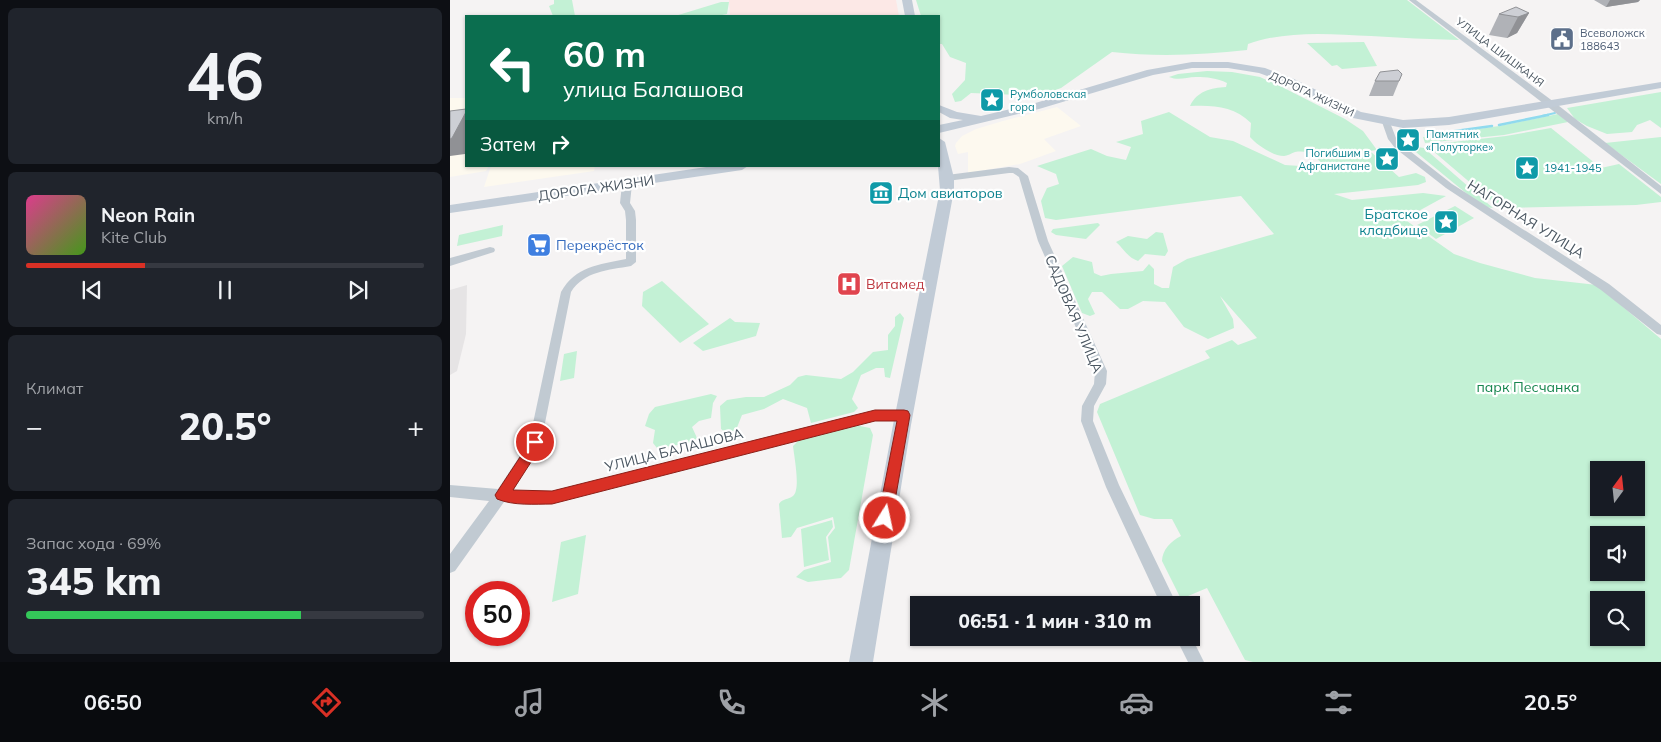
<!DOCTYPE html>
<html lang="ru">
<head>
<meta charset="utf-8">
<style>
	body { margin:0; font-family:Mulish,sans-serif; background:#20242c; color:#f1f3f6; height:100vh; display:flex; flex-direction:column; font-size:19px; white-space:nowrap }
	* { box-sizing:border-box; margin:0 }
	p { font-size:16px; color:#9ea1a6 }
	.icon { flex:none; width:28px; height:28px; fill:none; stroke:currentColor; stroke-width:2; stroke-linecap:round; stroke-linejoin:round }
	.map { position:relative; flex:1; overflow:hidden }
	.sheet { display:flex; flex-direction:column; gap:8px; padding:8px; background:#0d0f14; width:450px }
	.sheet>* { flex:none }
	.top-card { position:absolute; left:15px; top:15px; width:475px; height:152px; border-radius:0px; box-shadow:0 1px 4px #0004; background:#0b6e4f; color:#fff; overflow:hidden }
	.needle { width:32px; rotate:15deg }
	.controls { position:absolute; left:1140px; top:461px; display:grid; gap:10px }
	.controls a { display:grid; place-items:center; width:55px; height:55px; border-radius:0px; background:#171b24; box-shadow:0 1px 4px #0004; font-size:25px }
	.speed { position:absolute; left:15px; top:581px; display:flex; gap:10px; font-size:25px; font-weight:700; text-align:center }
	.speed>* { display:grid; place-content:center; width:65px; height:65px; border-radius:50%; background:#171b24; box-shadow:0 1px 4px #0004; line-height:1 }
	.speed .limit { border:8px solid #d22; background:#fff; color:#111 }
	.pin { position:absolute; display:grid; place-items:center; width:42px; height:42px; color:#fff; margin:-21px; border:2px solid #fff; border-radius:50%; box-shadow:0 1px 5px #0007 }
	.me { position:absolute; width:55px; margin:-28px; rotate:10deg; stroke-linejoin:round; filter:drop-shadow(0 0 4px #0008) }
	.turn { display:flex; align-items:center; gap:18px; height:105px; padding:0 15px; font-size:22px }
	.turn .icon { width:65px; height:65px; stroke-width:2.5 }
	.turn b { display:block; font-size:35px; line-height:42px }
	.then { display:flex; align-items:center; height:48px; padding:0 15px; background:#0003; gap:10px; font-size:19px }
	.big { font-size:38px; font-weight:800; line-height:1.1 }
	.sheet .card { flex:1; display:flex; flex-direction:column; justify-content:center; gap:8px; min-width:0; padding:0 18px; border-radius:8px; background:#20242c }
	.sheet .dial { align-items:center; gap:0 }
	.dial b { font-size:65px; line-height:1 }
	.song { display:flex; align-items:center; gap:15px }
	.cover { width:60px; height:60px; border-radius:8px; background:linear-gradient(135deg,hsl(330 70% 55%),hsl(100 70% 35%)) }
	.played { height:5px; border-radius:2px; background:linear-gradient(90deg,#d93025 30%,#363941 30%) }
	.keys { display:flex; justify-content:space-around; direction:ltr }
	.heat { display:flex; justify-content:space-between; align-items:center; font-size:28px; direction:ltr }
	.charge { height:8px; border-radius:4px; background:linear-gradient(90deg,#34c759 69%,#363941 0) }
	.trip { position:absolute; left:460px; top:596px; width:290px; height:50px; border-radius:0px; background:#171b24; box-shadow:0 1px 4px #0004; font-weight:800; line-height:50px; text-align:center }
	.menu { display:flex; height:80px; justify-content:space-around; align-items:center; background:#090b0e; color:#9ea1a6 }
	.menu .icon { width:35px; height:35px }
	.menu .current { color:#d93025 }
	.menu b { font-size:22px; color:#f1f3f6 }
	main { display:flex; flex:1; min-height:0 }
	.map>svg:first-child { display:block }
	.commercial { fill:#fdf9ef }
	.education { fill:#e6e4e5 }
	.medical { fill:#fce8e6 }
	.green { fill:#c3f1d5; fill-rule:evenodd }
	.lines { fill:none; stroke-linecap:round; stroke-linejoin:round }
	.stream-far1 { stroke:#90daee; stroke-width:2 }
	.stream { stroke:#90daee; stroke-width:2.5 }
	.street { fill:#c1cad2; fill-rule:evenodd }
	.secondary { fill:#c1cbd6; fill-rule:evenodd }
	.wall { fill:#b0b2b7 }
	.shaded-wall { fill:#909195 }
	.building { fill:#cdcfd5; stroke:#909195 }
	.route { fill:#d93025; stroke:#8d1f18 }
	.labels { text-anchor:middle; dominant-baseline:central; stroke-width:4.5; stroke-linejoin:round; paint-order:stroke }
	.far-service-label { font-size:11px; fill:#4e5e75; stroke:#fff; text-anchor:start }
	.far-street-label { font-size:11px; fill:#4a5661; stroke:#fff }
	.far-culture-label { font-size:11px; fill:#0d838f; stroke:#fff; text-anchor:start }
	.street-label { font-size:14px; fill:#4a5661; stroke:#fff }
	.culture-label { font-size:14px; fill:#0d838f; stroke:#fff; text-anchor:start }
	.shop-label { font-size:14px; fill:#366cbe; stroke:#fff; text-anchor:start }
	.health-label { font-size:14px; fill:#be3a42; stroke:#fff; text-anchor:start }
	.park-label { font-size:14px; fill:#17864f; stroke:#fff }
</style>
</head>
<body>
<main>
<section class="sheet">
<div class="card dial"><b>46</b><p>km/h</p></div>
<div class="card">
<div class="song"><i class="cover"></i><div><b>Neon Rain</b><p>Kite Club</p></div></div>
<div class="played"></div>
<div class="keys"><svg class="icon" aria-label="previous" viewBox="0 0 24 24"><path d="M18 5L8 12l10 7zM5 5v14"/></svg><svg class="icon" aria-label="pause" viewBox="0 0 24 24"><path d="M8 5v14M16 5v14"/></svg><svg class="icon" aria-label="next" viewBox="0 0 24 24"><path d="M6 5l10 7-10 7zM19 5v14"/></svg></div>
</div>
<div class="card"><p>Климат</p>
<div class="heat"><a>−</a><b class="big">20.5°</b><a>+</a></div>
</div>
<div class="card"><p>Запас хода · 69%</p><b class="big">345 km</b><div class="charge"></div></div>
</section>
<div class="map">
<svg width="1211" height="662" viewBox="0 0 1211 662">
	<rect width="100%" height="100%" fill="#f5f3f3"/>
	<g class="commercial">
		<polygon points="0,98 16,98 16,166 39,166 36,171 0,177"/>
		<polygon points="607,107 631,126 594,139 606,151 570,164 518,173 518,152 508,154 505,146 506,143 512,136 526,129 553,121"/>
		<polygon points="41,166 145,166 144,171 34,187"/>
	</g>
	<polygon class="education" points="17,285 16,334 7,371 0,375 0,290"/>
	<polygon class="medical" points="279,0 446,0 449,16 280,16"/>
	<g class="green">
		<polygon points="104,0 122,0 125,16 103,16 99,6 104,4"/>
		<path d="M466,0h491l52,40c-29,-1 -59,-2 -88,-4 -40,-2 -84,-6 -123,8l-1,6c-45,5 -90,7 -135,2l-51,36 -21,8 -69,-3 -10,8 -6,1 -3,-8 13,-14 1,-17 -16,-6 -8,-13h-3v-28h-18z"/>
		<polygon points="271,2 279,2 277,14 267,16 225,16"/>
		<polygon points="914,42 927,66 892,69 887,65 882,66 857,43"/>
		<path d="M757,71l25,1 28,5 22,10 63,32 18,12 14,19 -7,1 29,26 17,-4 9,4 1,5 -8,3 -84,9 18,6 71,-7 23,3 -42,23 50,35 26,9 55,15 62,7 64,54v323h-408l-8,-2 -38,-72 -26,11 -19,-38c0,-11 9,-20 19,-25l-9,-17h-18l-14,-4 -43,-103 3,-8 110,-46 -5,-7 27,-11 6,5 19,-7 -37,-42 13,23 1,9 -26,11 -24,-12 -19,-25 -22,-1 -15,8h-8l-18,-17h-10l-4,7 7,15 -5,2 -8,-3 -20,-47 11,-9 19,5 2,11 7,3 10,-2 32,-3 6,-7 5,5v15l8,4h7l4,-21 14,-8 87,-25 -33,-38 -185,24 -11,-2 -4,-17 6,-13 12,-4 -3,-10 -19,-8 54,-17 16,7 19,4 5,-13 -15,-5 27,-8 -2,-13 28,-9 41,25 23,4 52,24 15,1 18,5 6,-4c-8,-12 -15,-17 -29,-15 -3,1 -8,4 -11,4 -11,0 -27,-11 -34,-19l1,-14c-17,-17 -38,-18 -61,-17 7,-15 21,-18 36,-19l1,-4c-10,-5 -20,-6 -31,-6 -10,0 -17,4 -27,0l9,-3zM1149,470h37v38h-37zM1149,535h37v37h-37zM1149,600h37v38h-37z"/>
		<polygon points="1211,92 1211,128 1200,120 1187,125 1182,132 1157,134 1137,126 1125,119 1117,108"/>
		<polygon points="1108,114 1118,122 1054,135 975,143 973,137 1049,126"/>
		<polygon points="1101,128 1151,168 1169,164 1211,197 1211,202 1186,205 1050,208 976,145 1056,136"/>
		<polygon points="1211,137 1211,184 1155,143"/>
		<polygon points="961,146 974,148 1043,208 1033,207 961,148"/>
		<polygon points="1005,206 1024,218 986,239 967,225"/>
		<polygon points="648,223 650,225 636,239 606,235 601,232 603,229"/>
		<polygon points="53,225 52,236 7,246 9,235"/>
		<path d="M706,232l7,1 5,18 -3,5 -20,-2 -7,7c-11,-4 -14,-12 -22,-19l12,-6 19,3z"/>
		<polygon points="212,281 259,324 230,343 192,306 193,292"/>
		<polygon points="450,313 454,318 440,378 435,377 434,368 426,368 411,375 402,399 408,408 404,412 361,423 357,408 333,399 314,409 292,415 286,430 276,433 271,429 270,406 277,400 296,397 314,397 340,385 348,377 356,375 391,379 403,372 423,352 438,350 438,335 445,326 445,317"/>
		<polygon points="280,318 285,322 310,323 306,336 253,351 243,343"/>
		<polygon points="127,351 124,378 110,381 114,354"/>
		<polygon points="261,394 267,396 263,403 261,418 249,421 242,427 247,438 241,443 207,448 203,443 205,430 195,426 199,414 205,407"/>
		<path d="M405,425l15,3 3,7 -24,135 -8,8 -33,4 -12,-5 8,-7 27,-8 -3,-25 7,-9 -2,-11 -36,11 -6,9 -9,1 -3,-34c4,-6 9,-4 14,-8 8,-6 1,-40 0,-50l6,-6z"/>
		<polygon points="382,520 383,527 376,537 379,560 354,567 351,529"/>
		<polygon points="136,535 128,594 102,602 111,542"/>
	</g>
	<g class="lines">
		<polyline class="stream-far1" points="1092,116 1105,113"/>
		<g class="stream">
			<polyline points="1049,125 1098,115"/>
			<polyline points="976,135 1042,126"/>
		</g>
		<g class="street">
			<polygon points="959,0 966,0 1104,102 1211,186 1211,194"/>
			<polygon points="933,120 939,120 946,138 951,144 1002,184 1159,284 1211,325 1211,335 1207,334 1151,290 996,188 945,148 938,139 932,122"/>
			<polygon points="559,167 568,168 578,176 598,241 657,371 656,384 644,406 643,421 669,485 727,605 711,605 656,487 631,421 632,406 644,384 645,371 588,241 569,177 563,173 559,173 497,181 492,178 497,175"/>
			<path d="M177,181l5,3 -2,19 5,8 1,9v42l-5,4c-22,4 -47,5 -60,26l-30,151 -28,48h39l323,-80 29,-1 4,1 2,4 -2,4 -4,1 -29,1 -323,82 -28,1 -20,-2 -49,69 -5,2v-19l39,-53 -39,-4v-12l48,4 31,-47 32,-150c15,-26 37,-27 65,-33v-39l-1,-9 -5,-8 2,-19z"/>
			<polygon points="40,247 44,248 45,250 44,252 0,266 0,258"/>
			<polygon points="741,636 754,662 738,662 726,638 741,638"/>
		</g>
		<g class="secondary">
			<polygon points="452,0 462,0 465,16 455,16"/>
			<polygon points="742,62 778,62 815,68 844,79 911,112 953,120 999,117 1211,82 1211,88 999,125 953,128 903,118 836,83 809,73 778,68 742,68 703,75 589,109 489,133 489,125 513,120 500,118 489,112 489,105 507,112 531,116 582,104 697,70"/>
			<polygon points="489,138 495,142 504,178 504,190 461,425 423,662 399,662 443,425 490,190 488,166"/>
			<polygon points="263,166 298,166 292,170 0,213 0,205"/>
		</g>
	</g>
	<g class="wall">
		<polygon points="1144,0 1190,0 1188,2 1156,7"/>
		<polygon points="1079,13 1067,33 1057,38 1039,35 1049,14"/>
		<polygon points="952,74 943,96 919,96 925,81"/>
	</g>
	<g class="shaded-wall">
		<polygon points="1160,0 1190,0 1188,2 1156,7"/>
		<polygon points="1079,13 1067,33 1057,38 1068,17"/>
		<polygon points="16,112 16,150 15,154 0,156 0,139"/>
	</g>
	<g class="building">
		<polygon points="1066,7 1079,13 1068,17 1049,14"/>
		<polygon points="948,70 952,74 949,81 925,81 930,72"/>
		<polygon points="16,109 16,112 2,138 0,139 0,111"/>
	</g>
	<path class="route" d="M425,410h29l4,1 2,4 -18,103 -2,5 -5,2 -5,-2 -2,-5 19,-97h-22l-323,83c-18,0 -38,2 -55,-5l-2,-4 29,-44 6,-13 5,-1 4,1 2,4 -8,17 -20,31 39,1z"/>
	<defs>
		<symbol id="civic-square" viewBox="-11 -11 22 22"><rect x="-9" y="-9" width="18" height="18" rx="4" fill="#5c6f8a" stroke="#fff"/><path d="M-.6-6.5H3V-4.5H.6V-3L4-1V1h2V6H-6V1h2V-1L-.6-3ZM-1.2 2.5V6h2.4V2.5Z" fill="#fff"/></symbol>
		<symbol id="sight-square" viewBox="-11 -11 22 22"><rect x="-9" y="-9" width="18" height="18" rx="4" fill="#0f9aa8" stroke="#fff"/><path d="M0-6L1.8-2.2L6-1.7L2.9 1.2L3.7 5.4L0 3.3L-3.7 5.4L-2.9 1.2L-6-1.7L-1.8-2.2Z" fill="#fff"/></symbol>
		<symbol id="museum-square" viewBox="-11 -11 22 22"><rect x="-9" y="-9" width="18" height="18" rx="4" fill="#0f9aa8" stroke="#fff"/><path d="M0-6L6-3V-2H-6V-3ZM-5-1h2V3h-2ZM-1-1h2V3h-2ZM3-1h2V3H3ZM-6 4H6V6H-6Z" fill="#fff"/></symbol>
		<symbol id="supermarket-square" viewBox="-11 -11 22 22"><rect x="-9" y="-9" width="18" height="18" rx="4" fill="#3f7fe0" stroke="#fff"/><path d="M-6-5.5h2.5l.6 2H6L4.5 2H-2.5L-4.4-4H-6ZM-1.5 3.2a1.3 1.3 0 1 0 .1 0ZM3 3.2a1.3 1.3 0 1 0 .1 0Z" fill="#fff"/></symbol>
		<symbol id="hospital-square" viewBox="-11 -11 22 22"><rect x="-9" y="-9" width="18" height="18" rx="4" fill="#e0444e" stroke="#fff"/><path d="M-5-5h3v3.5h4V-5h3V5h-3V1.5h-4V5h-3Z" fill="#fff"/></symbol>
	</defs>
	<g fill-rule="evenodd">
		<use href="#civic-square" x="1098" y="25" width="28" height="28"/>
		<use href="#sight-square" x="528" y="86" width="28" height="28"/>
		<use href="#sight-square" x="944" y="126" width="28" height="28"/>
		<use href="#sight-square" x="923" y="145" width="28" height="28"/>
		<use href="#sight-square" x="1063" y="154" width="28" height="28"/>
		<use href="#museum-square" x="417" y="179" width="28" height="28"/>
		<use href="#sight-square" x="982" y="208" width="28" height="28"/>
		<use href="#supermarket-square" x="75" y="231" width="28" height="28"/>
		<use href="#hospital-square" x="385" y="270" width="28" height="28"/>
	</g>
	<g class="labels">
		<g class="far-service-label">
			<text x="1130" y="33">Всеволожск<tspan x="1130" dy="13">188643</tspan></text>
		</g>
		<g class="far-street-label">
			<text transform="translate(1050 52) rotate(37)">УЛИЦА ШИШКАНЯ</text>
			<text transform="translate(862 94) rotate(25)">ДОРОГА ЖИЗНИ</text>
		</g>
		<g class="far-culture-label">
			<text x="560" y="94">Румболовская<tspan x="560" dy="13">гора</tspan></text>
			<text x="976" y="134">Памятник<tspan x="976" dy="13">«Полуторке»</tspan></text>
			<text x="920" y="153" text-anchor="end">Погибшим в<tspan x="920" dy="13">Афганистане</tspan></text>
			<text x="1094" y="168">1941-1945</text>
		</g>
		<g class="street-label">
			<text transform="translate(146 188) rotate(-8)">ДОРОГА ЖИЗНИ</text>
			<text transform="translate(1076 219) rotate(32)">НАГОРНАЯ УЛИЦА</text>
			<text transform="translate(624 314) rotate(67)">САДОВАЯ УЛИЦА</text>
			<text transform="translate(224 450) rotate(-14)">УЛИЦА БАЛАШОВА</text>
		</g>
		<g class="culture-label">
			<text x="448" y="193">Дом авиаторов</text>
			<text x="978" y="214" text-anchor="end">Братское<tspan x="978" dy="16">кладбище</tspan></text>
		</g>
		<g class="shop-label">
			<text x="106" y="245">Перекрёсток</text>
		</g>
		<g class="health-label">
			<text x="416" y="284">Витамед</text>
		</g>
		<g class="park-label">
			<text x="1078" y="387">парк Песчанка</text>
		</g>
	</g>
</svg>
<div class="controls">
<a><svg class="needle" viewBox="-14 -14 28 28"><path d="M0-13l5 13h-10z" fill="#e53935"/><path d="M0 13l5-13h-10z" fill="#9ea1a6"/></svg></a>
<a><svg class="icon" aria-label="sound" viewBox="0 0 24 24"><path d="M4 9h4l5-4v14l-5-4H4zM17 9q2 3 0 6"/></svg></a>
<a><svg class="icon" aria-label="search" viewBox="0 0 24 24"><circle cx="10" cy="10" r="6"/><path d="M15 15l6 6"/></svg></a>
</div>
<div class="speed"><div class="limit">50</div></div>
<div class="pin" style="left:85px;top:442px;background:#d93025"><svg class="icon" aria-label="arrive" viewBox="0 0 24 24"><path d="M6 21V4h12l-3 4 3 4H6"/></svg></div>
<svg class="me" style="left:435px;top:518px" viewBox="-20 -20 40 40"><circle r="17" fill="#d93025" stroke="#fff" stroke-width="3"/><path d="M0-11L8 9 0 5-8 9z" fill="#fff"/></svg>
<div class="trip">06:51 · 1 мин · 310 m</div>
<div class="top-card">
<div class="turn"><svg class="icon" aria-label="left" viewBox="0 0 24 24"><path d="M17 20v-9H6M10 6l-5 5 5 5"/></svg><div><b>60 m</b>улица Балашова</div></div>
<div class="then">Затем<svg class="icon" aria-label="right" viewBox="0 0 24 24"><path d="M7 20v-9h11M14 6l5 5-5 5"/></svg></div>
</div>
</div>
</main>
<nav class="menu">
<b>06:50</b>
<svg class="icon current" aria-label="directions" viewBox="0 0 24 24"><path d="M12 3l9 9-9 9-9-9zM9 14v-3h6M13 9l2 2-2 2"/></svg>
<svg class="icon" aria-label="music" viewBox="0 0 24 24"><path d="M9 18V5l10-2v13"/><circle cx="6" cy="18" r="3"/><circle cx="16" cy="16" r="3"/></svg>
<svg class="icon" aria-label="phone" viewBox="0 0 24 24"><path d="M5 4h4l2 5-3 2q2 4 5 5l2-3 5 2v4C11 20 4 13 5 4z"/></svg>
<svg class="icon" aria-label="climate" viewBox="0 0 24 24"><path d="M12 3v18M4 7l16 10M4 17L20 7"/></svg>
<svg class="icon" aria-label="car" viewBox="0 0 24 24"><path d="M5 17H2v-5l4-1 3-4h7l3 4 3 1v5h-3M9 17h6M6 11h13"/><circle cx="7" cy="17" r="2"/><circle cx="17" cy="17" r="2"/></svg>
<svg class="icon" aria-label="filters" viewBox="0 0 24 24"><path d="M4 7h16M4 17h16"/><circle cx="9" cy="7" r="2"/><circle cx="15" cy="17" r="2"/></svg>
<b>20.5°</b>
</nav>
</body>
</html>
